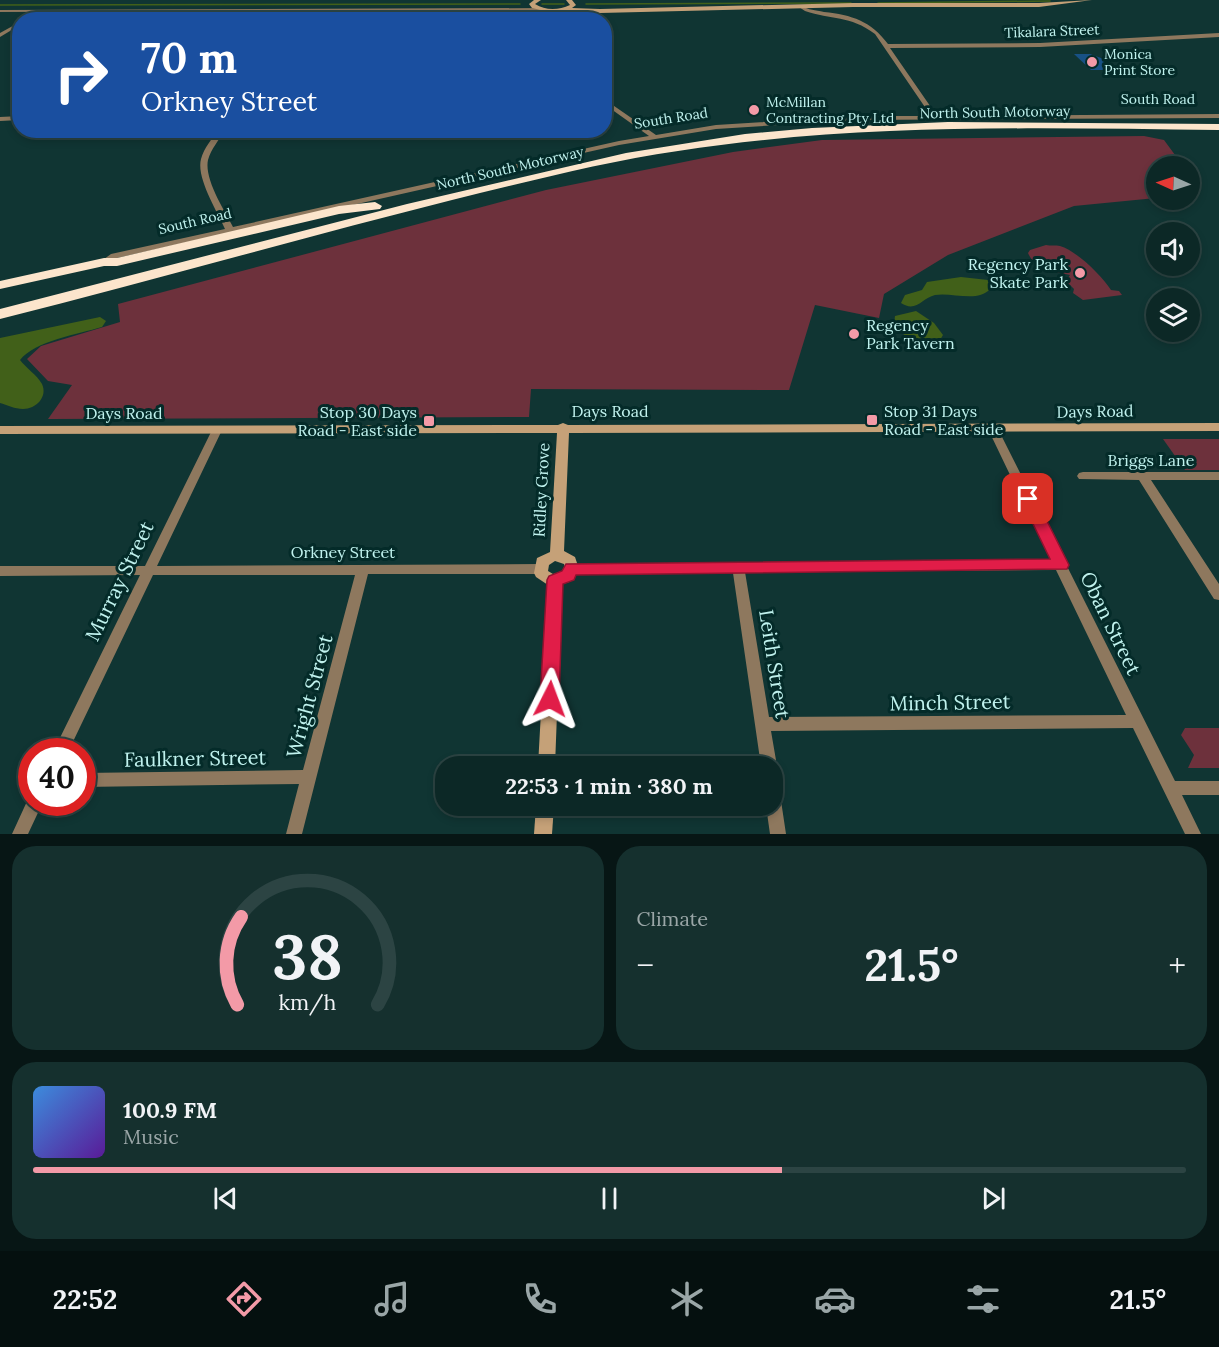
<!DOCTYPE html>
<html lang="en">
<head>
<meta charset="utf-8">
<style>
	body { margin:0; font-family:Lora,serif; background:#15302e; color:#f1f3f6; height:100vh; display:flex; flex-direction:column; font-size:22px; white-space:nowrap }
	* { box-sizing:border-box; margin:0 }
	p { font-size:20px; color:#9aa6a7 }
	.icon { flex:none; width:33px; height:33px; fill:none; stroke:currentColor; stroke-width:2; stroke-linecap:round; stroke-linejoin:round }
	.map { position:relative; height:834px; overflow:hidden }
	.sheet { display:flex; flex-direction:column; gap:12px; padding:12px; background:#071615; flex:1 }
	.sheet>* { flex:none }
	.banner { position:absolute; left:12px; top:12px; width:600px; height:126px; border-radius:24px; box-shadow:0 3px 9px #0003,0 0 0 2px #2c4443; background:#1a4fa0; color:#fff; overflow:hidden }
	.needle { width:39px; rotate:273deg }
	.buttons { position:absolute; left:1146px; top:156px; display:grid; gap:12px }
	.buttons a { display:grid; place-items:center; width:54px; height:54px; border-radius:50%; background:#0c2826; box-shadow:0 3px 9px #0003,0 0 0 2px #2c4443; font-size:30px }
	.speed { position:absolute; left:18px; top:738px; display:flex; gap:12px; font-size:30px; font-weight:700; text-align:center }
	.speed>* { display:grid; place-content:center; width:78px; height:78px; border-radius:50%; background:#0c2826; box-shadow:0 3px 9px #0003,0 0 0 2px #2c4443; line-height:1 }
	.speed .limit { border:9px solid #d22; background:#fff; color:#111 }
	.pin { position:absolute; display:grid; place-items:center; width:51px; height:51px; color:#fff; margin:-26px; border-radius:12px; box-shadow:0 3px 9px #0006 }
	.me { position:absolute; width:66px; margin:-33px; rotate:3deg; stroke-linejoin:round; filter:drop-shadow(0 0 4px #0008) }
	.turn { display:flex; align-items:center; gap:21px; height:126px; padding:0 30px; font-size:27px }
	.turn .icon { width:78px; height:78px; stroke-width:2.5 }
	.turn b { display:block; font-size:42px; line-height:51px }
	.big { font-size:45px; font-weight:800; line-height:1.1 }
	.sheet .tile { flex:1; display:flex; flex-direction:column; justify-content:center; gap:9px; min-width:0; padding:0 21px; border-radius:24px; background:#15302e }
	.sheet .dial { align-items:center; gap:0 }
	.dial svg { height:156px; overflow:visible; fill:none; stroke:#2c4443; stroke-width:7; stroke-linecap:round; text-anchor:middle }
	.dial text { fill:#f1f3f6; stroke:none }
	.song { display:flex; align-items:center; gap:18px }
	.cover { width:72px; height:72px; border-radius:9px; background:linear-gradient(135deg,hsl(210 70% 55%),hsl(270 70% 35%)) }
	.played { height:6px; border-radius:3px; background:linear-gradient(90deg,#f39aa7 65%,#2c4443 65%) }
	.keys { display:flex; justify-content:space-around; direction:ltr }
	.heat { display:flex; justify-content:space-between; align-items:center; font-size:33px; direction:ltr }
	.sheet .tiles { flex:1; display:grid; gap:12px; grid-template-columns:1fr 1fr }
	.tile:last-child { grid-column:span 2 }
	.trip { position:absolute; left:435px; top:756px; width:348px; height:60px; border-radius:24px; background:#0c2826; box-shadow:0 3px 9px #0003,0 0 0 2px #2c4443; font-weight:800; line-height:60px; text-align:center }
	.tabs { display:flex; height:96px; justify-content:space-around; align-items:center; background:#05100f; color:#9aa6a7 }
	.tabs .icon { width:42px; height:42px }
	.tabs .current { color:#f39aa7 }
	.tabs b { font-size:27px; color:#f1f3f6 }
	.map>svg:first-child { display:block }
	.green { fill:#6d313c }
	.water { fill:#416019 }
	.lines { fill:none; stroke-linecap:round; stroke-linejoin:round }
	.stream { stroke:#416019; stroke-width:1.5 }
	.building { fill:#185185 }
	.street { fill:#8e785e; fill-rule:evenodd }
	.secondary { fill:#c5a178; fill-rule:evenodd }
	.highway { fill:#fce5cc; fill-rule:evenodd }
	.route { fill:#e11d48; stroke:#92132f; stroke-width:1.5 }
	.poi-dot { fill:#f39aa7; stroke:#042b29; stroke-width:2 }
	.labels { text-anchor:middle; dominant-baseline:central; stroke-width:6; stroke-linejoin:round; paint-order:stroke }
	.far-street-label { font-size:14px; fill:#c0f2ee; stroke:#042b29 }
	.far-poi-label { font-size:14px; fill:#c0f2ee; stroke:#042b29; text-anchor:start }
	.poi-label { font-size:16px; fill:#c0f2ee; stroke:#042b29; text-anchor:end }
	.street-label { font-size:16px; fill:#c0f2ee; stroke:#042b29 }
	.near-street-label { font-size:20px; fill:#c0f2ee; stroke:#042b29 }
</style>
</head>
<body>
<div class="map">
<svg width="1219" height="834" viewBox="0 0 1219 834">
	<rect width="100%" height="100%" fill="#103533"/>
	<g class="green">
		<polygon points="1144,136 1164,140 1178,159 1171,166 1156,166 1156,198 1074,206 948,255 884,294 879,318 815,305 789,390 531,389 529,417 48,419 72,385 48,381 27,359 41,346 120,322 118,304 546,190 733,152 822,140"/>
		<path d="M1046,245c4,1 10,0 14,1 17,5 42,30 51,44l8,1 3,4 -39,5 -10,-7 1,-4 -8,-8 4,-6c-17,-4 -35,-5 -42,-22l2,-3z"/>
		<polygon points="1163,439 1219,439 1219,470 1185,470"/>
		<polygon points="1185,728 1219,728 1219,768 1188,768 1194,755 1181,735"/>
	</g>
	<g class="water">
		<path d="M961,277l27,3 2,9c-12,14 -38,3 -55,6 -13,3 -19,18 -34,8l4,-8 17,-5 5,-8z"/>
		<path d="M916,311l18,12 9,12 -3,5c-17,5 -36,-1 -46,-15l1,-9z"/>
		<path d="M100,317l6,4 -4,6c-24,7 -67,14 -82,33 6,8 17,15 22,24 6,13 -6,25 -19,25 -8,0 -16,-4 -23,-6v-65z"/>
	</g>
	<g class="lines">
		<g class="stream">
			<polyline points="878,3 1050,1"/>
			<polyline points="542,4 564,4"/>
			<polyline points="586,4 851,3"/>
			<polyline points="0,5 520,4"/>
		</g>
	</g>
	<polygon class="building" points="1074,54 1090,54 1101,58 1119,70 1091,70"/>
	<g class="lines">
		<g class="street">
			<path d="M801,6c8,4 14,4 23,6 28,3 47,9 64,32l152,-1 179,-10v4l-179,10 -150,1 47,68 282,-2v4l-363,2 -140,9 -97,16 -502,113 -13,7 -4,-3 11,-8 114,-25c-8,-18 -29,-51 -24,-70 3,-11 11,-20 17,-29h7c-6,10 -14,19 -17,30 -4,19 16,50 25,67l386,-86 30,-5 -45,-32v-5l52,36 60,-10 140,-9h75l-56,-82c-25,-19 -44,-14 -70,-23l-6,-4z"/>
			<polygon points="543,8 541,10 0,12 0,10"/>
			<polygon points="555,9 559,10 553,20 548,20"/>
			<polygon points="20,22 20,25 0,37 0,33"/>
			<polygon points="20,116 20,120 0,121 0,117"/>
			<path d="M993,426l5,3 177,352h44v14h-37l19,39h-16l-52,-106 -362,3 6,35 -5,6v-6h-11l-28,-193 -161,1 -4,-2 -2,-3 2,-3 4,-2 479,-4 -63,-131zM1056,570l70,145 -357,2 -24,-145z"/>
			<polygon points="217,427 222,430 157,566 540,564 544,566 546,569 544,572 540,574 368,574 302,834 286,834 299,784 82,787 82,773 303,770 355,575 153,575 68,752 53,752 140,575 0,576 0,566 145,566 212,430"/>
			<polygon points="1083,472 1219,472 1219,480 1151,480 1219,584 1219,600 1214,599 1139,480 1079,479 1077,476 1079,473"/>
			<polygon points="772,787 778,789 780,794 786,834 770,834 766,806 772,806"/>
			<polygon points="32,796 32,802 43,802 28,834 12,834 29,797"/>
		</g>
		<g class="secondary">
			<path d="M534,0h7l-6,4c11,7 24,6 35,1l-4,-5h6l4,5 -4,3 28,1 253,-6h186l53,-3 -53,7h-186l-253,6 -36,-2 -15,1 -17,-4 -3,-4z"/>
			<path d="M563,423l5,2 651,-2v8l-650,2 -5,118 11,6 4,12 -10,13 -7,2 -7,182h-17l10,-181 -12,-8 -2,-4 3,-15 13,-6 7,-119 -557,1v-8l558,-1zM555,561l9,3 1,4 -5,5 -7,1 -5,-3 1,-6z"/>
			<polygon points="536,806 554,806 552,834 534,834"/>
		</g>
		<g class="highway">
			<path d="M948,122l271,2v6c-181,-2 -362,-7 -541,21 -76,11 -151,31 -226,49 -151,38 -301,81 -452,119v-10l407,-105 219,-51 119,-19 67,-6z"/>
			<polygon points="375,202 382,206 380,209 339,214 117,266 104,266 0,289 0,281 104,258 117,258 339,206"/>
		</g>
	</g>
	<polygon class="route" points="1028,494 1033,496 1036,499 1069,565 1067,569 576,575 574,580 563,584 559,699 556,705 550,708 543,705 540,699 547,580 549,576 562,571 566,564 1050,559 1021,499 1023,496"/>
	<g class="poi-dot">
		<circle cx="1092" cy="62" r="6"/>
		<circle cx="754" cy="110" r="6"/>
		<circle cx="1080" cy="273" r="6"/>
		<circle cx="854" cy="334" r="6"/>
		<rect x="866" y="414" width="12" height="12" rx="3"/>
		<rect x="423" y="415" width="12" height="12" rx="3"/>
	</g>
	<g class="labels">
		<g class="far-street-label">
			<text transform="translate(1052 31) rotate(-2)">Tikalara Street</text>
			<text x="1158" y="99">South Road</text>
			<text transform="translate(995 112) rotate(-1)">North South Motorway</text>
			<text transform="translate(671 118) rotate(-9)">South Road</text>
			<text transform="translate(510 168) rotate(-13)">North South Motorway</text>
			<text transform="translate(195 221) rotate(-13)">South Road</text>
		</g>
		<g class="far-poi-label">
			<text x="1104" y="54">Monica<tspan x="1104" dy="16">Print Store</tspan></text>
			<text x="766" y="102">McMillan<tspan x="766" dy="16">Contracting Pty Ltd</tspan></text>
		</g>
		<g class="poi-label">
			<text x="1068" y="264">Regency Park<tspan x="1068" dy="18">Skate Park</tspan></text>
			<text x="866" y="325" text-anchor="start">Regency<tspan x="866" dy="18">Park Tavern</tspan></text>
			<text x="884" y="411" text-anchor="start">Stop 31 Days<tspan x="884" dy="18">Road - East side</tspan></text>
			<text x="417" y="412">Stop 30 Days<tspan x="417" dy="18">Road - East side</tspan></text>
		</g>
		<g class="street-label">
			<text x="610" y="411">Days Road</text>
			<text transform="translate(1095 411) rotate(-1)">Days Road</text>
			<text x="124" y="413">Days Road</text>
			<text x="1151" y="460">Briggs Lane</text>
			<text transform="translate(541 490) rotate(-87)">Ridley Grove</text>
			<text x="343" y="552">Orkney Street</text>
		</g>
		<g class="near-street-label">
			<text transform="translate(119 581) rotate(-64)">Murray Street</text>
			<text transform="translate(1111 623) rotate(64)">Oban Street</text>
			<text transform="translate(775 664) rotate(81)">Leith Street</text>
			<text transform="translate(309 696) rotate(-75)">Wright Street</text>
			<text transform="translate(950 702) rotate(-1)">Minch Street</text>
			<text transform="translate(195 758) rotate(-1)">Faulkner Street</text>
		</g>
	</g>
</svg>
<div class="buttons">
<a><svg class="needle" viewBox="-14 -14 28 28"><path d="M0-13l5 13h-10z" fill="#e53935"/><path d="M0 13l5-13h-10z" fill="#9aa6a7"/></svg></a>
<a><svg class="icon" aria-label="sound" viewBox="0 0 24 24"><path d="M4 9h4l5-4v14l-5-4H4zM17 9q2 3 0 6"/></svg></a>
<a><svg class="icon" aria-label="layers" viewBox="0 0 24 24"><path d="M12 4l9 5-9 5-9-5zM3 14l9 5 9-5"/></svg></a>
</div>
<div class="speed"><div class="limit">40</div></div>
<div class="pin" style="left:1028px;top:499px;background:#d93025"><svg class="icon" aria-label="arrive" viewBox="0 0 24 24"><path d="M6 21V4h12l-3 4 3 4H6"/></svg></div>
<svg class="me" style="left:550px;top:699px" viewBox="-20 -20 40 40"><path d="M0-17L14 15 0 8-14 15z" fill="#e11d48" stroke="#fff" stroke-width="4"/></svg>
<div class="trip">22:53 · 1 min · 380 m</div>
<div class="banner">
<div class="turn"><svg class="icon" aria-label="right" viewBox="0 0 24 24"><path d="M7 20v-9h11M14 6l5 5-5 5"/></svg><div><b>70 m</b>Orkney Street</div></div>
</div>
</div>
<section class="sheet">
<div class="tiles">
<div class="tile dial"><svg viewBox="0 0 100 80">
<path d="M14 69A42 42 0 1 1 86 69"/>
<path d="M14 69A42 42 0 0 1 16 24" stroke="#f39aa7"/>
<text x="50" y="56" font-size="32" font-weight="700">38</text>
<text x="50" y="72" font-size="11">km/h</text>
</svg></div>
<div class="tile"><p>Climate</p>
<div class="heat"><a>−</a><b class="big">21.5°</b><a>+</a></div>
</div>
<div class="tile">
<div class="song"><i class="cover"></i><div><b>100.9 FM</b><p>Music</p></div></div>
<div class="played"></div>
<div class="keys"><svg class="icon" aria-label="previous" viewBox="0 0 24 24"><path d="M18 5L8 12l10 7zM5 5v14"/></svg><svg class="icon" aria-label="pause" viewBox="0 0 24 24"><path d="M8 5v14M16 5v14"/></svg><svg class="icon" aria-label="next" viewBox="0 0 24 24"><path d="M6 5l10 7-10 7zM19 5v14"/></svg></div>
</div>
</div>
</section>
<nav class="tabs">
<b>22:52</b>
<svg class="icon current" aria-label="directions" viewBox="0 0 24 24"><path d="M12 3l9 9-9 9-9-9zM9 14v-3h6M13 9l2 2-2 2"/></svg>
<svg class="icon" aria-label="music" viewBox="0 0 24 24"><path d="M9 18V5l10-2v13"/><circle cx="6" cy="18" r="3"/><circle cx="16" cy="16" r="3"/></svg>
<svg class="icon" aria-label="phone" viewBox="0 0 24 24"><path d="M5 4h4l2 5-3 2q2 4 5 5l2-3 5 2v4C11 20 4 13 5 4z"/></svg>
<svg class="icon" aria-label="climate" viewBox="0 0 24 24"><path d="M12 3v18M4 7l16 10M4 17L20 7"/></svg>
<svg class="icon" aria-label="car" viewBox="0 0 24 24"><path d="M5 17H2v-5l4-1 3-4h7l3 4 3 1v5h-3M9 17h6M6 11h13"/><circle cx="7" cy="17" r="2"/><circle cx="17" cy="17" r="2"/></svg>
<svg class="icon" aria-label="filters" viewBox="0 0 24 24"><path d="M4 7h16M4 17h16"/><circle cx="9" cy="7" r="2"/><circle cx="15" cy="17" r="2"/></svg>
<b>21.5°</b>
</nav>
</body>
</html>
